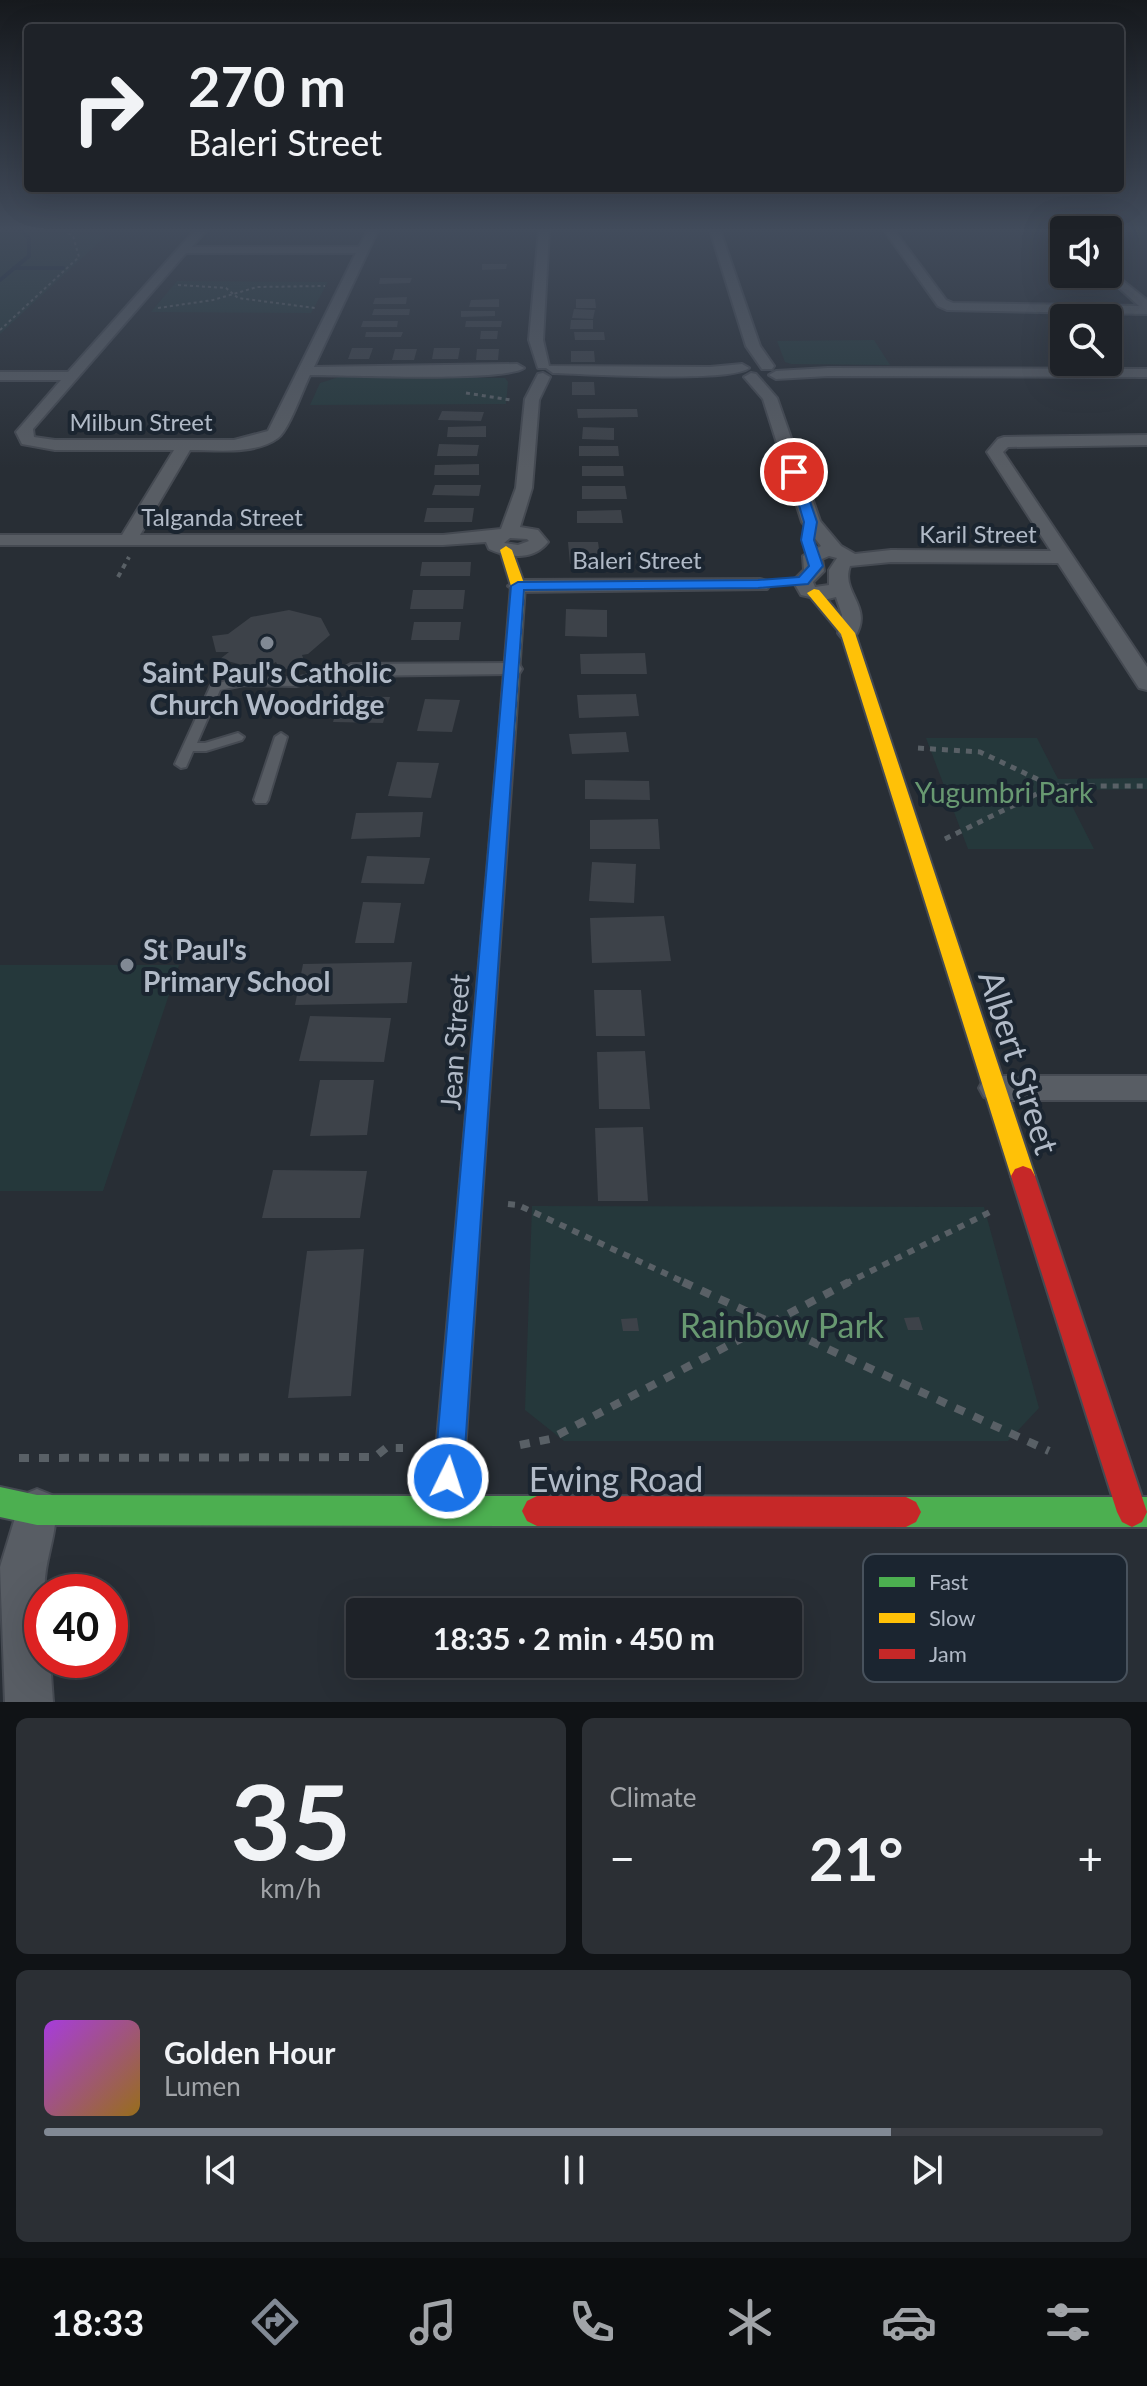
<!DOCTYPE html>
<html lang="en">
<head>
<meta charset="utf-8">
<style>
	body { margin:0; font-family:Lato,sans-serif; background:#2b2f34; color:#f1f3f6; height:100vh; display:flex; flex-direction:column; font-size:30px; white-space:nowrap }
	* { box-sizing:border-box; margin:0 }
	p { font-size:26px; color:#a1a4a8 }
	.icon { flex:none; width:44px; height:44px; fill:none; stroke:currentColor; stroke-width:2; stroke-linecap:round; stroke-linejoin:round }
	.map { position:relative; height:1702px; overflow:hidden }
	.details { display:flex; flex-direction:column; gap:16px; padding:16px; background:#101316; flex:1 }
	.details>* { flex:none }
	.guide { position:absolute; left:24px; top:24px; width:1100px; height:168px; border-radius:8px; box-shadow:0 8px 32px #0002,0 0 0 2px #3c3f45; background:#1e2228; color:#f1f3f6; overflow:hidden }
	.fabs { position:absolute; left:1050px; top:216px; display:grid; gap:16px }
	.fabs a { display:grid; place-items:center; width:72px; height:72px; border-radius:8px; background:#1e2228; box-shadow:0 8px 32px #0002,0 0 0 2px #3c3f45; font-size:40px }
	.speed { position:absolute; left:24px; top:1574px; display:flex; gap:16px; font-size:40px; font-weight:700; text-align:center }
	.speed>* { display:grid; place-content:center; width:104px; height:104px; border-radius:50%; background:#1e2228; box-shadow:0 8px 32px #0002,0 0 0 2px #3c3f45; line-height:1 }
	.speed .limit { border:12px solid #d22; background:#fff; color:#111 }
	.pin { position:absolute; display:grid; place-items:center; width:68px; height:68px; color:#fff; margin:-34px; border:4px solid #fff; border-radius:50%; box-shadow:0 2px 8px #0007 }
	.me { position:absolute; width:88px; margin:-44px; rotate:4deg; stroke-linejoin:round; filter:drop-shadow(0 0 6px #0008) }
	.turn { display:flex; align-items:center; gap:28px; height:168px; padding:0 32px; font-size:36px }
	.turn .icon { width:104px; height:104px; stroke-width:2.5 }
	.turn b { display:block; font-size:56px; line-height:68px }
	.big { font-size:60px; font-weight:700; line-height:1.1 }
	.details .tile { flex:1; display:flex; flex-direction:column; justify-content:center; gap:12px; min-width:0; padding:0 28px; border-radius:12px; background:#2b2f34 }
	.details .dial { align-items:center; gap:0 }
	.dial b { font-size:104px; line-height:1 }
	.song { display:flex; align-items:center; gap:24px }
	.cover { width:96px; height:96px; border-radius:12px; background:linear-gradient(135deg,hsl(280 70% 55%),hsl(40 70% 35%)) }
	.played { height:8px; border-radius:4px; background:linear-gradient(90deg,#818994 80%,#3c3f45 80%) }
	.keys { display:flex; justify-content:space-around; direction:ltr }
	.heat { display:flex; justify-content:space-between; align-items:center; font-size:44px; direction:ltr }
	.details .tiles { flex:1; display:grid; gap:16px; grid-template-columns:1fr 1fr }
	.tile:last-child { grid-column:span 2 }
	.trip { position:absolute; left:346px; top:1598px; width:456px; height:80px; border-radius:8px; background:#1e2228; box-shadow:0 8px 32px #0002,0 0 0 2px #3c3f45; font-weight:700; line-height:80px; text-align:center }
	.tabs { display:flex; height:128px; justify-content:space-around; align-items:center; background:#0c0e10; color:#a1a4a8 }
	.tabs .icon { width:56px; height:56px }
	.tabs .selected { color:#818994 }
	.tabs b { font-size:36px; color:#f1f3f6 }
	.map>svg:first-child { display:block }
	.green { fill:#25383b }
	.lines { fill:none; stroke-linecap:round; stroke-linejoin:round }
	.stream { stroke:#172639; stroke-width:4 }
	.building { fill:#3d4249 }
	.lane-casing { stroke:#454a52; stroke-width:4 }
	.street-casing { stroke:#454a52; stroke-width:4 }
	.fast-casing { stroke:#454a52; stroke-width:4 }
	.slow-casing { stroke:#454a52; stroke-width:4 }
	.jam-casing { stroke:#454a52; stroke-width:4 }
	.path-far5 { stroke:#596066; stroke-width:2; stroke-dasharray:3 3; stroke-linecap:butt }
	.path-far4 { stroke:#596066; stroke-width:3; stroke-dasharray:4 4; stroke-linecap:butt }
	.path-far3 { stroke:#596066; stroke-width:4; stroke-dasharray:5 5; stroke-linecap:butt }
	.path-far2 { stroke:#596066; stroke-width:5; stroke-dasharray:6 6; stroke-linecap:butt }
	.path-far1 { stroke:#596066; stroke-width:6; stroke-dasharray:7 7; stroke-linecap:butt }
	.path { stroke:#596066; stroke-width:8; stroke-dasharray:10 10; stroke-linecap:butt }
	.lane { fill:#585d64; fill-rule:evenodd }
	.street { fill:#585d64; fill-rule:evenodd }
	.fast { fill:#4caf50; fill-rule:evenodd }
	.slow { fill:#ffc107; fill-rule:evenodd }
	.jam { fill:#c62828; fill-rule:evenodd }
	.route { fill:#1a73e8; stroke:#114b97; stroke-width:2 }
	.poi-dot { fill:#818994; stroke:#1b2530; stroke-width:3 }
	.labels { text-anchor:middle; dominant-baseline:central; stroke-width:8; stroke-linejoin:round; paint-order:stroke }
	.far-street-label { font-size:24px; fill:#b1bac7; stroke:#1b2530 }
	.poi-label { font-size:28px; font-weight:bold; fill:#b1bac7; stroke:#1b2530 }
	.park-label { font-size:28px; fill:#689971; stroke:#1b2530 }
	.street-label { font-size:28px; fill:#b1bac7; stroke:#1b2530 }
	.near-street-label { font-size:34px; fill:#b1bac7; stroke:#1b2530 }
	.near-park-label { font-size:34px; fill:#689971; stroke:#1b2530 }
	.key { fill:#1b2530; stroke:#48525d; stroke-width:2 }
	.key-label { font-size:22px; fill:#b1bac7 }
</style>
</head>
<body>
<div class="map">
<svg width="1147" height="1702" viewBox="0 0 1147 1702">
	<rect width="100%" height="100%" fill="#282e35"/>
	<g class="green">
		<polygon points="0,230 73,230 77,235 107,235 0,334"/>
		<polygon points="177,281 328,282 311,313 151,312"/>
		<polygon points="874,340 890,365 791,364 785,362 777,341"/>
		<polygon points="342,376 505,378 508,382 506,404 310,405 320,383"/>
		<polygon points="926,738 1037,738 1058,779 1147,778 1147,789 1064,790 1094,849 968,849"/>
		<polygon points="0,965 179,965 103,1191 0,1191"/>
		<polygon points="532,1206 984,1207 1039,1408 1008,1441 564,1441 525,1410"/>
	</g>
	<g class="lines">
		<g class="stream">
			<polyline points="14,268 63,268"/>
			<polyline points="0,280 29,256 29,238 20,230"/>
		</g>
	</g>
	<g class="building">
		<polygon points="482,264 507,264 506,269 482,270"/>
		<polygon points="380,278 412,278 410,283 379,284"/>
		<polygon points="407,297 406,304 373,304 375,298"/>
		<polygon points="499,299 499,307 469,307 471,300"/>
		<polygon points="576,299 595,299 596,308 576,308"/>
		<polygon points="374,309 410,309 409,315 372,315"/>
		<polygon points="574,309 595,310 593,319 572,318"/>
		<polygon points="461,311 495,311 495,316 461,317"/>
		<polygon points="571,320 593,320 593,329 570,329"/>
		<polygon points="363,321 398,321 397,327 361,327"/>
		<polygon points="466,321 502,321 501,327 465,327"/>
		<polygon points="481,331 498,331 497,339 480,339"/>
		<polygon points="366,332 403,332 401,337 365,337"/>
		<polygon points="574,332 604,332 605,340 575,340"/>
		<polygon points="352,348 373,348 369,359 348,359"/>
		<polygon points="434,348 460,348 458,359 432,359"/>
		<polygon points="395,349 417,349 414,360 392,360"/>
		<polygon points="477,349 499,349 498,360 476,360"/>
		<polygon points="571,351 594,351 595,362 571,362"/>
		<polygon points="572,382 594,382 595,395 572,395"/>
		<polygon points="577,409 637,409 638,417 578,418"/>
		<polygon points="442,411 484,412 481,421 438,420"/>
		<polygon points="486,426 486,437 447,437 448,427"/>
		<polygon points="583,427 614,428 614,440 582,439"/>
		<polygon points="439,444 479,445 477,456 437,456"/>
		<polygon points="579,446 618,446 619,456 579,456"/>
		<polygon points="479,464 479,475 434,475 435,465"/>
		<polygon points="582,466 623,466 624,476 582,476"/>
		<polygon points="435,485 481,485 479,496 432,495"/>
		<polygon points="582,486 625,486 627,499 582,499"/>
		<polygon points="427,508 474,508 472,522 424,522"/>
		<polygon points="621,510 623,523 577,523 577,511"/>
		<polygon points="568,542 598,542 601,563 570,564"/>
		<polygon points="422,562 471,562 470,576 420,576"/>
		<polygon points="413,590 465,590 463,609 410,609"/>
		<polygon points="566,609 607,610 607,637 565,636"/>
		<polygon points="289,610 321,618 330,635 308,654 302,655 306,666 280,670 276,662 261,670 220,659 229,652 216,652 212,636 228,634 251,617"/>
		<polygon points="414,622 461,622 459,640 411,640"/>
		<polygon points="645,653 647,674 581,674 580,654"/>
		<polygon points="636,694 639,716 579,718 577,695"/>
		<polygon points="341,696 390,697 383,723 333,722"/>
		<polygon points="425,699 460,700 452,732 417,731"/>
		<polygon points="626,732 629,752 572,754 569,734"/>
		<polygon points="397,762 439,763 431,798 388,796"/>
		<polygon points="585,780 649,781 650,800 585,799"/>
		<polygon points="423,812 420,837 351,839 356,813"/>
		<polygon points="658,819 660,849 590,849 590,820"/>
		<polygon points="367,856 430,858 424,884 361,883"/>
		<polygon points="592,862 636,864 634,903 589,901"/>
		<polygon points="363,902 401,903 394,943 355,943"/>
		<polygon points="664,916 671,961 592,963 590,918"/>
		<polygon points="412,962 407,1003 295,1005 303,964"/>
		<polygon points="594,990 641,990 645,1036 596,1036"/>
		<polygon points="310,1016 391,1018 384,1062 299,1061"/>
		<polygon points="645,1051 650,1109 599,1109 597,1052"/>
		<polygon points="320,1080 374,1080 367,1135 310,1136"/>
		<polygon points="643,1127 648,1201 598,1201 595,1128"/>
		<polygon points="273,1170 367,1171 360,1218 262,1218"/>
		<polygon points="364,1249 351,1396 288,1398 307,1251"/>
		<polygon points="919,1317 923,1330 908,1330 904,1318"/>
		<polygon points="637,1318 639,1331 623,1331 621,1319"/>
	</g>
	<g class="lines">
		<defs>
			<g id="lane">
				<polygon points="344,667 351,667 357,670 355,672 296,686 244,685 220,690 197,743 205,743 238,733 244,737 242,740 206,751 193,751 186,767 181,768 175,764 211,685 234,679 296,678"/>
				<polygon points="281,733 287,737 268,800 266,803 256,803 254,800 275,737"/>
			</g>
			<g id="street">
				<path d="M195,230h11l-14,17h167l9,-17h10l-64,137 203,-3 7,4c-18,14 -181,7 -214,7 -7,14 -21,55 -32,63 -23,17 -62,12 -88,12l-50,85h303l58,-6 15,-41 9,-89 13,-25 5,-1 7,4 -11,23 -7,88 -12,39 18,3 10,12c-15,19 -39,16 -59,7l-3,-7 -43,3h-443v-10h122l52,-85h-119l-33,-6 -6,-12 45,-52h-61v-8h68zM186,253h170l-88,178 -34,9h-179l-21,-3 -1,-8zM510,538l17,1 2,2 -11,4 -14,-2z"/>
				<path d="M539,230h10l-6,110 6,26 161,1 32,-3 7,4c-19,15 -163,6 -196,5l-7,-5h-8l-9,-28z"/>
				<polygon points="710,230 720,230 760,346 774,366 772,369 762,369 746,346"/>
				<polygon points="884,230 894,230 946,300 953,303 1139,306 1104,274 1108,274 1108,269 1147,300 1147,314 947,310 938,306"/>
				<polygon points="1055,230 1067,230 1064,230 1064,236"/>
				<polygon points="828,368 1147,369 1147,377 828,376 776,379 769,375 776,371"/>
				<path d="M751,373l5,1 21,24 43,123 21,25 14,8 36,-4 160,1 -64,-99 11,-13 6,-2 143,-2v10l-139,2 -5,5 144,215v23l-8,-2 -81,-125 -167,-1 -41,4c-10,27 24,40 5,71h-14l-3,-4 4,-18 -6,-18 -12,3 -23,-5 -8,-14 11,-11 -1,-14 18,-10 -19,-24 -39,-123 -19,-22zM829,556l8,2 -8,12v15l-14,2 -2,-5 11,-11 -2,-12z"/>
				<polygon points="760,579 767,581 770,585 767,589 518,592 508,586 518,580"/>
				<polygon points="511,663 519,664 522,669 519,674 351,676 340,670 351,664"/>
				<polygon points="995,1076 1147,1076 1147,1100 995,1100 984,1097 979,1088 984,1079"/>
				<path d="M37,1489l15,6c12,28 -10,64 -7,97h-3v68h8l3,42h-48l-5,-135 22,-72z"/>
			</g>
			<g id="fast">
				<polygon points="476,1116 484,1119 487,1125 462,1496 537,1496 547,1501 552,1511 547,1521 537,1526 37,1525 0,1517 0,1487 37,1495 432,1496 465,1125 468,1119"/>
				<polygon points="906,1497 1147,1497 1147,1527 906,1527 896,1522 891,1512 896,1502"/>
			</g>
			<g id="slow">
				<polygon points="506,546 512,550 525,586 515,732 507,737 499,732 511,586 500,550"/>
				<polygon points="814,589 819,590 855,633 1035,1176 1031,1183 1023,1186 1015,1183 1011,1176 841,634 807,593"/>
			</g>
			<g id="jam">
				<polygon points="507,727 515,732 487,1125 484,1131 476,1134 468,1131 465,1125 499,732"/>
				<polygon points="1023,1166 1031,1169 1035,1176 1147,1512 1142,1522 1132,1527 1122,1522 1117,1512 1011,1176 1015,1169"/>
				<polygon points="537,1496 906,1497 916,1502 921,1512 916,1522 906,1527 537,1526 527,1521 522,1511 527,1501"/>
			</g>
		</defs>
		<use href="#lane" class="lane-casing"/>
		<use href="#street" class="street-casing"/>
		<use href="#fast" class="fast-casing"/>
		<use href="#slow" class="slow-casing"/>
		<use href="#jam" class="jam-casing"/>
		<g class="path-far5">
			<polyline points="178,285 226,288 238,298 315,308"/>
			<polyline points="158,308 213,300 257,287 325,286"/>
			<polyline points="0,330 79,257 73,236 63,230"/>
		</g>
		<polyline class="path-far4" points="466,393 511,400"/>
		<polyline class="path-far3" points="118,577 129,557"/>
		<g class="path-far2">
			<polyline points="918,748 980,752 1052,786"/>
			<polyline points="945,839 1053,786 1147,786"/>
		</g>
		<g class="path-far1">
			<polyline points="508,1204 518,1205 688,1284"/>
			<polyline points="845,1284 994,1210"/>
		</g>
		<g class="path">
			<polyline points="683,1282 1049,1451"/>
			<polyline points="520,1445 550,1439 849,1282"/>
			<polyline points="19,1458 375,1457 386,1448 403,1448"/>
		</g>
		<use href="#lane" class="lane"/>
		<use href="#street" class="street"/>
		<use href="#fast" class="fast"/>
		<use href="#slow" class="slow"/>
		<use href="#jam" class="jam"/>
	</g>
	<linearGradient id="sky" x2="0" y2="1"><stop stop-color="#16191d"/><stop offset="0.49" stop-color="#424c5c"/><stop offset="1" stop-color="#424c5c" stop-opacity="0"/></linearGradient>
	<rect width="1147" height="468" fill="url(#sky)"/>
	<polygon class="route" points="794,469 800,472 817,522 814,540 823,566 808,584 758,588 524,590 463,1478 459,1488 448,1492 438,1488 434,1478 511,586 518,582 758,580 799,577 809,566 801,540 804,522 789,472"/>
	<g class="poi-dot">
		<circle cx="267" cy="643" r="8"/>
		<circle cx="127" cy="965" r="8"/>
	</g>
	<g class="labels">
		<g class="far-street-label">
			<text x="141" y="421">Milbun Street</text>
			<text x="222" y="516">Talganda Street</text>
			<text x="978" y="533">Karil Street</text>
			<text x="637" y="559">Baleri Street</text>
		</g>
		<g class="poi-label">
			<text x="267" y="672">Saint Paul's Catholic<tspan x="267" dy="32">Church Woodridge</tspan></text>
			<text x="143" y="949" text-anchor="start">St Paul's<tspan x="143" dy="32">Primary School</tspan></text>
		</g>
		<g class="park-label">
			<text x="1004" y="792">Yugumbri Park</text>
		</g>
		<g class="street-label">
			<text transform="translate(454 1042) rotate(-86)">Jean Street</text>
		</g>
		<g class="near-street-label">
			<text transform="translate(1020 1062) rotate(72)">Albert Street</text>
			<text x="616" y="1478">Ewing Road</text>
		</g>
		<g class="near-park-label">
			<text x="782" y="1324">Rainbow Park</text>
		</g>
	</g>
	<rect x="863" y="1554" width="264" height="128" rx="12" class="key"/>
	<rect x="879" y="1577" width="36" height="10" fill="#4caf50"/>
	<rect x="879" y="1613" width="36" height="10" fill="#ffc107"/>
	<rect x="879" y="1649" width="36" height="10" fill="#c62828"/>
	<g class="key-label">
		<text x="929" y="1590">Fast</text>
		<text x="929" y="1626">Slow</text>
		<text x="929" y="1662">Jam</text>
	</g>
</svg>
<div class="fabs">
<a><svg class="icon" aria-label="sound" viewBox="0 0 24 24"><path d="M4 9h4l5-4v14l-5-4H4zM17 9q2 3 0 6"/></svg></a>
<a><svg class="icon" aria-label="search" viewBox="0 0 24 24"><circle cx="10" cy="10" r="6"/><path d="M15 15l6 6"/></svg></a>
</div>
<div class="speed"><div class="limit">40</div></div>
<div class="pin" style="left:794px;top:472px;background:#d93025"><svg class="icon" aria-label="arrive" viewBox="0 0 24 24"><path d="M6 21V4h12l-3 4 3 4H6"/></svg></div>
<svg class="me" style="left:448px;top:1478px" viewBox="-20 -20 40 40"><circle r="17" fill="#1a73e8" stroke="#fff" stroke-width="3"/><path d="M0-11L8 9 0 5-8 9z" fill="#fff"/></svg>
<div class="trip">18:35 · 2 min · 450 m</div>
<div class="guide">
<div class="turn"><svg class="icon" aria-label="right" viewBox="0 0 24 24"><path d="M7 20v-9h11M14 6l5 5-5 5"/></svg><div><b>270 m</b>Baleri Street</div></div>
</div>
</div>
<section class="details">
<div class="tiles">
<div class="tile dial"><b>35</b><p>km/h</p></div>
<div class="tile"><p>Climate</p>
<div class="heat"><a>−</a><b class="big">21°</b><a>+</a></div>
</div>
<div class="tile">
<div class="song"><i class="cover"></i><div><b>Golden Hour</b><p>Lumen</p></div></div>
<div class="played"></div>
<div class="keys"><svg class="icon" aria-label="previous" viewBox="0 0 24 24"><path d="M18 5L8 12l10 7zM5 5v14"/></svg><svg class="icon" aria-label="pause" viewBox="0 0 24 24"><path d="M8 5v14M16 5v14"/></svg><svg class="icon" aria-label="next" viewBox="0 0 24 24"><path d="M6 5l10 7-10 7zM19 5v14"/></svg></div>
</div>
</div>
</section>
<nav class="tabs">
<b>18:33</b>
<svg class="icon selected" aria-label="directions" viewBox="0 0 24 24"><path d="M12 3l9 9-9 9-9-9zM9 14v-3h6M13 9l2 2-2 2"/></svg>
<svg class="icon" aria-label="music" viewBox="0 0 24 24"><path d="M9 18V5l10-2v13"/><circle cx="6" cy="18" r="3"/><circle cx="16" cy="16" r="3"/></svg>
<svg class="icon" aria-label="phone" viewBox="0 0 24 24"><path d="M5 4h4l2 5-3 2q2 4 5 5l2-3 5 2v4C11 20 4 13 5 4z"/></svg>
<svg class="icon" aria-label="climate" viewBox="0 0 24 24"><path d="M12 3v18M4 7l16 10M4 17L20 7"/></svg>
<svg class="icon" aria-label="car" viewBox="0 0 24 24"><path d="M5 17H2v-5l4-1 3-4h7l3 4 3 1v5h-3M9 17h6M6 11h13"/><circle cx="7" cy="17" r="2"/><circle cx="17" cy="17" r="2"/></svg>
<svg class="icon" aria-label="filters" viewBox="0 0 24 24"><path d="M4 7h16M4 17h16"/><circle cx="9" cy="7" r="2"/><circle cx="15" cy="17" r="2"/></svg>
</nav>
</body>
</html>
